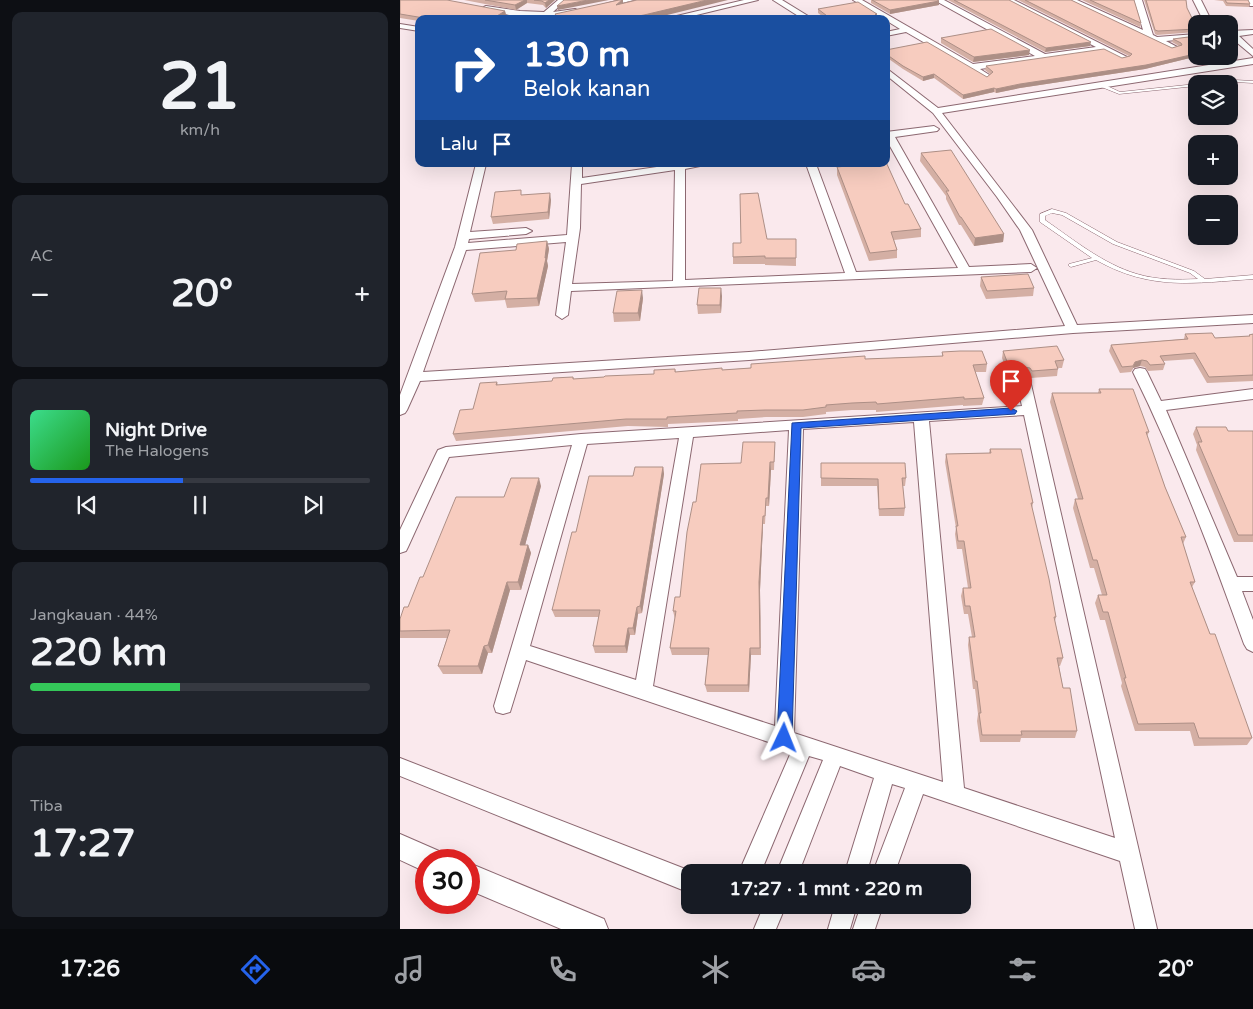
<!DOCTYPE html>
<html lang="id">
<head>
<meta charset="utf-8">
<style>
	body { margin:0; font-family:"Varela Round",sans-serif; background:#20242c; color:#f1f3f6; height:100vh; display:flex; flex-direction:column; font-size:19px; white-space:nowrap }
	* { box-sizing:border-box; margin:0 }
	p { font-size:16px; color:#9ea1a6 }
	.icon { flex:none; width:28px; height:28px; fill:none; stroke:currentColor; stroke-width:2; stroke-linecap:round; stroke-linejoin:round }
	.map { position:relative; flex:1; overflow:hidden }
	.panel { display:flex; flex-direction:column; gap:12px; padding:12px; background:#0d0f14; width:400px }
	.panel>* { flex:none }
	.banner { position:absolute; left:15px; top:15px; width:475px; height:152px; border-radius:10px; box-shadow:0 5px 20px #0002; background:#1a4fa0; color:#fff; overflow:hidden }
	.tools { position:absolute; left:788px; top:15px; display:grid; gap:10px }
	.tools a { display:grid; place-items:center; width:50px; height:50px; border-radius:10px; background:#171b24; box-shadow:0 5px 20px #0002; font-size:25px }
	.speed { position:absolute; left:15px; top:849px; display:flex; gap:10px; font-size:25px; font-weight:700; text-align:center }
	.speed>* { display:grid; place-content:center; width:65px; height:65px; border-radius:50%; background:#171b24; box-shadow:0 5px 20px #0002; line-height:1 }
	.speed .limit { border:8px solid #d22; background:#fff; color:#111 }
	.pin { position:absolute; display:grid; place-items:center; width:42px; height:42px; color:#fff; margin:-51px -21px; border-radius:50% 50% 50% 0; rotate:-45deg; box-shadow:0 0 5px #0007 }
	.pin .icon { rotate:45deg }
	.me { position:absolute; width:55px; margin:-28px; rotate:2deg; stroke-linejoin:round; filter:drop-shadow(0 0 4px #0008) }
	.turn { display:flex; align-items:center; gap:18px; height:105px; padding:0 25px; font-size:22px }
	.turn .icon { width:65px; height:65px; stroke-width:2.5 }
	.turn b { display:block; font-size:35px; line-height:42px }
	.then { display:flex; align-items:center; height:48px; padding:0 25px; background:#0003; gap:10px; font-size:19px }
	.big { font-size:38px; font-weight:700; line-height:1.1 }
	.panel .card { flex:1; display:flex; flex-direction:column; justify-content:center; gap:8px; min-width:0; padding:0 18px; border-radius:10px; background:#20242c }
	.panel .dial { align-items:center; gap:0 }
	.dial b { font-size:65px; line-height:1 }
	.song { display:flex; align-items:center; gap:15px }
	.cover { width:60px; height:60px; border-radius:8px; background:linear-gradient(135deg,hsl(150 70% 55%),hsl(120 70% 35%)) }
	.played { height:5px; border-radius:2px; background:linear-gradient(90deg,#2563eb 45%,#363941 45%) }
	.keys { display:flex; justify-content:space-around; direction:ltr }
	.heat { display:flex; justify-content:space-between; align-items:center; font-size:28px; direction:ltr }
	.charge { height:8px; border-radius:4px; background:linear-gradient(90deg,#34c759 44%,#363941 0) }
	.trip { position:absolute; left:281px; top:864px; width:290px; height:50px; border-radius:10px; background:#171b24; box-shadow:0 5px 20px #0002; font-weight:700; line-height:50px; text-align:center }
	.menu { display:flex; height:80px; justify-content:space-around; align-items:center; background:#090b0e; color:#9ea1a6 }
	.menu .icon { width:35px; height:35px }
	.menu .on { color:#2563eb }
	.menu b { font-size:22px; color:#f1f3f6 }
	main { display:flex; flex:1; min-height:0 }
	.map>svg:first-child { display:block }
	.lines { fill:none; stroke-linecap:round; stroke-linejoin:round }
	.service-casing { stroke:#8c6871; stroke-width:1 }
	.minor-casing { stroke:#8c6871; stroke-width:2 }
	.tertiary-casing { stroke:#8c6871; stroke-width:2 }
	.service { fill:#fff; fill-rule:evenodd }
	.minor { fill:#fff; fill-rule:evenodd }
	.tertiary { fill:#fff; fill-rule:evenodd }
	.wall { fill:#d4afa4 }
	.shaded-wall { fill:#ad8f86 }
	.building { fill:#f7ccbf; stroke:#ad8f86 }
	.route { fill:#2563eb; stroke:#184099 }
</style>
</head>
<body>
<main>
<section class="panel">
<div class="card dial"><b>21</b><p>km/h</p></div>
<div class="card"><p>AC</p>
<div class="heat"><a>−</a><b class="big">20°</b><a>+</a></div>
</div>
<div class="card">
<div class="song"><i class="cover"></i><div><b>Night Drive</b><p>The Halogens</p></div></div>
<div class="played"></div>
<div class="keys"><svg class="icon" aria-label="previous" viewBox="0 0 24 24"><path d="M18 5L8 12l10 7zM5 5v14"/></svg><svg class="icon" aria-label="pause" viewBox="0 0 24 24"><path d="M8 5v14M16 5v14"/></svg><svg class="icon" aria-label="next" viewBox="0 0 24 24"><path d="M6 5l10 7-10 7zM19 5v14"/></svg></div>
</div>
<div class="card"><p>Jangkauan · 44%</p><b class="big">220 km</b><div class="charge"></div></div>
<div class="card"><p>Tiba</p><b class="big">17:27</b></div>
</section>
<div class="map">
<svg width="853" height="929" viewBox="0 0 853 929">
	<rect width="100%" height="100%" fill="#fae9ed"/>
	<g class="lines">
		<defs>
			<g id="service">
				<polygon points="835,80 853,81 853,83 835,82 803,84"/>
				<polygon points="699,84 703,84 720,92 796,84 796,86 719,94 699,86"/>
				<path d="M652,209l14,4 51,29 77,29 11,8 48,-4v4c-59,4 -102,12 -157,-19l-25,7 -2,-1v-2l23,-6 -52,-36v-8zM652,213l10,2 51,29 77,29 8,6c-20,1 -41,1 -61,-5 -34,-10 -63,-34 -92,-54v-4z"/>
			</g>
			<g id="minor">
				<polygon points="158,0 166,0 153,12 175,9 179,11 144,19 142,17 109,15 82,8 86,6 120,11 144,12"/>
				<polygon points="220,0 234,0 202,8 198,6"/>
				<polygon points="344,0 358,0 280,19 264,19"/>
				<polygon points="373,0 382,0 413,19 403,19"/>
				<polygon points="453,0 462,0 573,64 635,56 534,0 544,0 645,54 696,47 604,0 614,0 729,58 722,60 704,51 580,69 591,76 587,79 506,32 486,36 486,32 500,29"/>
				<polygon points="667,0 677,0 743,30 734,0 742,0 753,35 757,37 796,34 796,38 766,41 779,48 772,50"/>
				<polygon points="793,0 801,0 813,24 805,24"/>
				<polygon points="847,0 853,0 853,6 850,6"/>
				<polygon points="0,24 19,27 19,31 0,28"/>
				<polygon points="853,30 853,34 839,36 853,49 853,56 829,36 829,31"/>
				<path d="M853,58v6l-311,49 90,117 45,95 176,-10v8l-180,10 -324,27 -329,21 -13,29 -2,3 -5,2v-20l55,-148 21,-83h10l-16,68 56,-4 6,3 -6,3 -57,5 -1,4 99,-8 5,-71h10v14l95,-14h24l-1,2 -15,3v111l160,-7 -39,-109h10l40,108 102,-4 -72,-129v-7l48,-6 5,3 -2,2 -42,6 74,130 62,-3 6,4 -6,4 -460,19 -3,24 -6,4 -6,-4 10,-73 -100,8 -43,122 326,-20 316,-26 -45,-96 -23,-33 -64,-84 -47,-38v-7l52,40zM275,170l-2,111 -101,3 8,-56 1,-44z"/>
				<path d="M740,368l5,1 2,3 14,29 92,-12v10l-87,11 71,167h16v14h-11l11,29v32l-6,-3 -3,-5c-33,-92 -68,-185 -111,-272l2,-3z"/>
				<path d="M623,376l5,1 2,3 127,549h-22l-15,-68 -197,-67 -28,78h-22l32,-84 -13,-4 -25,88h-22l29,-94 -34,-12 -41,106h-22l46,-112 -14,-4 -48,116h-22l53,-122 -266,-90 -16,52 -7,2 -7,-2 -2,-6 78,-261 -123,12 -41,90 -2,4 -6,2v-23l36,-76 2,-4 8,-3 135,-13 441,-28 -6,-26 2,-3zM624,415l91,423 -151,-50 -35,-367zM514,422l29,360 -149,-49 9,-304zM389,430l-14,296 -122,-40 40,-249zM279,438l-43,242 -106,-34 57,-202z"/>
				<polygon points="0,758 293,872 290,872 290,893 0,776"/>
				<polygon points="364,905 386,905 376,929 354,929"/>
				<polygon points="435,905 457,905 450,929 428,929"/>
				<polygon points="461,905 483,905 475,929 453,929"/>
			</g>
			<g id="tertiary">
				<polygon points="0,834 39,851 43,860 26,860 26,872 0,860"/>
				<polygon points="69,863 204,919 208,929 161,929 69,890"/>
			</g>
		</defs>
		<use href="#service" class="service-casing"/>
		<use href="#minor" class="minor-casing"/>
		<use href="#tertiary" class="tertiary-casing"/>
		<use href="#service" class="service"/>
		<use href="#minor" class="minor"/>
		<use href="#tertiary" class="tertiary"/>
	</g>
	<g class="wall">
		<polygon points="0,0 105,11 106,15 100,19 19,19 19,21 0,18"/>
		<polygon points="64,0 155,0 146,8 143,5 127,3 116,10"/>
		<polygon points="471,0 537,0 539,1 539,5 490,14 471,3"/>
		<polygon points="548,0 609,0 690,46 645,52"/>
		<polygon points="618,0 671,0 772,48 779,46 772,42 773,39 796,36 796,56 823,56 797,60 794,57 745,69 620,88 596,93 594,92 563,99 534,78 523,81 503,69 486,57 486,50 587,77 590,74 585,70 586,66 722,58 729,56"/>
		<polygon points="682,0 734,0 741,23 740,27"/>
		<polygon points="744,0 786,0 787,8 796,26 796,32 757,35 755,34"/>
		<polygon points="814,0 848,0 850,4 849,7 826,6 823,1"/>
		<polygon points="418,9 477,14 477,19 426,19 418,13"/>
		<polygon points="541,38 629,55 573,62 541,43"/>
		<polygon points="521,153 604,234 603,242 574,246 561,225 559,225 546,199 546,196 520,161"/>
		<polygon points="437,167 505,204 521,229 521,237 494,240 497,250 497,258 469,261 437,175"/>
		<polygon points="151,200 149,219 93,224 91,217"/>
		<polygon points="367,239 396,239 396,266 365,265 365,264 333,264 333,257 341,243"/>
		<polygon points="147,241 149,249 147,261 148,266 139,306 107,308 105,300 75,302 72,294 116,250"/>
		<polygon points="581,277 634,288 633,296 586,299 580,286"/>
		<polygon points="322,296 321,313 298,314 297,305"/>
		<polygon points="243,298 240,321 214,322 213,313"/>
		<polygon points="785,334 815,338 849,336 849,335 853,334 853,381 807,383 793,359 763,361 765,364 763,370 748,371 745,367 740,366 733,368 731,372 720,373 709,351 711,345 784,339"/>
		<polygon points="603,351 664,360 662,368 658,368 657,376 631,378 628,375 623,374 610,379 602,358"/>
		<polygon points="542,352 587,364 586,372 575,372 584,398 582,405 563,406 563,405 476,412 476,410 452,410 426,412 426,414 403,417 366,417 338,419 338,421 268,424 268,427 228,426 56,441 53,434 73,409 97,382 98,385 152,381 173,377 174,379 254,374 275,369 276,372 322,370 465,359 542,356"/>
		<polygon points="699,389 749,432 747,436 765,487 786,537 783,544 795,582 792,587 810,634 852,738 847,745 794,746 790,731 735,731 721,686 722,683 705,620 700,620 695,603 698,595 702,595 694,568 690,568 673,508 675,499 678,499 650,402 652,393 698,393"/>
		<polygon points="796,427 828,431 853,431 853,542 834,542 796,450 797,445 793,434"/>
		<polygon points="375,442 374,470 371,470 369,506 366,506 365,524 363,524 360,590 361,655 351,655 349,692 307,692 305,685 308,655 272,655 270,648 275,619 273,611 280,597 296,502 341,463"/>
		<polygon points="590,449 633,503 632,508 656,617 655,621 663,658 660,666 659,666 663,688 677,731 675,738 621,738 620,742 580,742 577,721 578,714 575,689 573,689 568,645 569,637 572,637 568,614 564,614 561,596 563,588 568,588 562,549 557,549 555,534 556,528 545,462 546,454 589,453"/>
		<polygon points="421,463 506,478 505,486 502,486 505,508 504,516 479,516 477,486 421,486"/>
		<polygon points="263,467 264,474 242,613 238,614 235,635 230,635 227,653 195,653 193,646 199,617 155,617 152,610 233,476"/>
		<polygon points="141,486 125,545 128,545 131,553 121,590 110,590 92,653 88,653 82,674 43,674 38,666 47,638 0,638 0,619 8,607 23,577 104,497"/>
	</g>
	<g class="shaded-wall">
		<polygon points="125,0 127,0 127,3 116,10 115,5"/>
		<polygon points="149,0 155,0 146,8 145,3"/>
		<polygon points="188,0 209,0 158,10 157,6"/>
		<polygon points="222,0 223,0 223,4 216,5"/>
		<polygon points="307,0 328,0 251,19 221,19"/>
		<polygon points="539,1 539,5 490,14 490,10"/>
		<polygon points="105,11 106,15 100,19 92,19"/>
		<polygon points="477,14 477,19 462,19 475,14"/>
		<polygon points="691,42 690,46 645,52 646,48"/>
		<polygon points="630,50 629,55 573,62 574,57"/>
		<polygon points="795,54 794,57 745,69 620,88 596,93 596,89 620,84"/>
		<polygon points="798,56 823,56 797,60"/>
		<polygon points="534,74 534,78 523,81 523,77"/>
		<polygon points="594,88 594,92 563,99 563,95"/>
		<polygon points="150,193 151,200 149,219 148,212"/>
		<polygon points="604,234 603,242 574,246 575,238"/>
		<polygon points="147,241 149,249 147,261 148,266 139,306 137,298 145,258"/>
		<polygon points="321,288 322,296 321,313 320,305"/>
		<polygon points="242,290 243,298 240,321 238,313"/>
		<polygon points="742,360 740,366 733,368 731,372 735,362"/>
		<polygon points="624,367 623,374 610,379 611,372"/>
		<polygon points="370,462 371,470 369,506 368,498"/>
		<polygon points="263,467 264,474 242,613 240,606"/>
		<polygon points="139,478 141,486 123,553 120,545"/>
		<polygon points="363,516 363,524 360,590 361,655 359,582"/>
		<polygon points="128,545 131,553 121,590 118,582"/>
		<polygon points="107,582 110,590 92,653 88,645"/>
		<polygon points="237,607 238,614 235,635 233,628"/>
		<polygon points="228,628 230,635 227,653 225,646"/>
		<polygon points="84,646 88,653 82,674 78,666"/>
		<polygon points="350,648 351,655 349,692 348,685"/>
	</g>
	<g class="building">
		<polygon points="0,0 47,0 105,11 92,19 30,19 0,14"/>
		<polygon points="85,0 125,0 115,5"/>
		<polygon points="134,0 149,0 145,3 142,1"/>
		<polygon points="164,0 188,0 157,6"/>
		<polygon points="219,0 222,0 216,5 237,0 307,0 244,15 221,19 159,19 155,14"/>
		<polygon points="472,0 537,0 539,1 490,10"/>
		<polygon points="554,0 609,0 691,42 646,48"/>
		<polygon points="625,0 671,0 772,48 782,45 781,43 773,39 796,36 796,54 795,54 746,65 620,84 596,89 594,88 563,95 534,74 523,77 503,66 486,54 486,50 527,42 587,77 593,72 586,66 704,49 722,58 730,56 732,54"/>
		<polygon points="690,0 734,0 741,23"/>
		<polygon points="746,0 786,0 787,8 796,26 796,29 758,31 755,30"/>
		<polygon points="825,0 848,0 850,4 827,3"/>
		<polygon points="458,2 477,14 475,14 477,16 462,19 431,19 418,9"/>
		<polygon points="591,29 630,50 574,57 541,38"/>
		<polygon points="551,150 604,234 575,238 561,217 560,217 546,191 549,191 521,153"/>
		<polygon points="486,162 505,204 508,204 521,229 491,232 497,250 470,253 437,167 465,164 486,164"/>
		<polygon points="121,190 121,195 150,193 148,212 91,217 95,192"/>
		<polygon points="358,193 367,239 396,239 396,258 365,258 365,256 333,257 333,243 341,243 340,194"/>
		<polygon points="147,241 145,258 146,258 137,298 105,299 107,291 72,294 80,253 116,250 117,244"/>
		<polygon points="628,274 634,288 587,291 581,277"/>
		<polygon points="299,288 321,288 320,305 297,305"/>
		<polygon points="242,290 238,313 213,313 217,291"/>
		<polygon points="812,333 815,338 850,336 849,335 853,334 853,375 809,377 795,353 760,356 765,364 750,365 747,361 742,360 735,362 733,366 722,367 711,345 788,339 785,334"/>
		<polygon points="657,346 664,360 655,361 658,369 632,371 630,368 624,367 611,372 603,351"/>
		<polygon points="560,351 582,351 587,364 573,365 584,398 564,399 564,397 477,404 476,402 452,403 426,405 426,407 403,410 365,410 337,411 337,413 267,417 267,419 226,419 53,434 60,410 73,409 80,383 97,382 96,385 152,381 153,378 173,377 173,379 204,377 205,376 254,374 254,370 275,369 275,372 322,368 322,370 351,368 351,364 465,356 465,359 543,356 542,352"/>
		<polygon points="699,389 733,389 749,432 746,432 765,487 786,537 781,537 795,582 790,582 810,634 815,634 852,738 799,738 794,723 738,724 724,678 726,678 708,612 703,612 698,595 707,595 697,560 693,560 675,499 683,499 652,393 701,393"/>
		<polygon points="796,427 826,427 828,431 853,431 853,535 838,535 798,442 802,442"/>
		<polygon points="343,442 375,442 374,462 370,462 368,498 366,498 365,516 363,516 359,582 360,648 350,648 348,685 305,685 309,648 270,648 276,611 273,611 275,597 280,597 287,532 293,502 296,502 301,464 341,463"/>
		<polygon points="590,449 621,449 633,503 631,503 649,579 656,617 654,617 663,658 657,658 663,688 670,688 677,731 621,731 622,735 582,735 579,713 581,713 577,681 575,681 569,637 575,637 570,606 565,606 563,588 571,588 564,541 558,541 556,526 558,526 546,454 591,453"/>
		<polygon points="421,463 505,463 506,478 502,478 505,508 479,509 478,479 421,478"/>
		<polygon points="235,467 263,467 240,606 237,607 233,628 228,628 225,646 193,646 200,610 152,610 172,532 176,532 189,476 233,476"/>
		<polygon points="111,478 139,478 120,545 128,545 118,582 107,582 88,645 84,646 78,666 38,666 50,630 0,631 0,619 4,607 8,607 20,577 23,577 56,497 104,497"/>
	</g>
	<polygon class="route" points="611,408 617,411 615,414 401,428 392,738 389,743 384,745 379,743 377,738 392,423"/>
</svg>
<div class="tools">
<a><svg class="icon" aria-label="sound" viewBox="0 0 24 24"><path d="M4 9h4l5-4v14l-5-4H4zM17 9q2 3 0 6"/></svg></a>
<a><svg class="icon" aria-label="layers" viewBox="0 0 24 24"><path d="M12 4l9 5-9 5-9-5zM3 14l9 5 9-5"/></svg></a>
<a>+</a>
<a>−</a>
</div>
<div class="speed"><div class="limit">30</div></div>
<div class="pin" style="left:611px;top:411px;background:#d93025"><svg class="icon" aria-label="arrive" viewBox="0 0 24 24"><path d="M6 21V4h12l-3 4 3 4H6"/></svg></div>
<svg class="me" style="left:384px;top:738px" viewBox="-20 -20 40 40"><path d="M0-17L14 15 0 8-14 15z" fill="#2563eb" stroke="#fff" stroke-width="4"/></svg>
<div class="trip">17:27 · 1 mnt · 220 m</div>
<div class="banner">
<div class="turn"><svg class="icon" aria-label="right" viewBox="0 0 24 24"><path d="M7 20v-9h11M14 6l5 5-5 5"/></svg><div><b>130 m</b>Belok kanan</div></div>
<div class="then">Lalu<svg class="icon" aria-label="arrive" viewBox="0 0 24 24"><path d="M6 21V4h12l-3 4 3 4H6"/></svg></div>
</div>
</div>
</main>
<nav class="menu">
<b>17:26</b>
<svg class="icon on" aria-label="directions" viewBox="0 0 24 24"><path d="M12 3l9 9-9 9-9-9zM9 14v-3h6M13 9l2 2-2 2"/></svg>
<svg class="icon" aria-label="music" viewBox="0 0 24 24"><path d="M9 18V5l10-2v13"/><circle cx="6" cy="18" r="3"/><circle cx="16" cy="16" r="3"/></svg>
<svg class="icon" aria-label="phone" viewBox="0 0 24 24"><path d="M5 4h4l2 5-3 2q2 4 5 5l2-3 5 2v4C11 20 4 13 5 4z"/></svg>
<svg class="icon" aria-label="climate" viewBox="0 0 24 24"><path d="M12 3v18M4 7l16 10M4 17L20 7"/></svg>
<svg class="icon" aria-label="car" viewBox="0 0 24 24"><path d="M5 17H2v-5l4-1 3-4h7l3 4 3 1v5h-3M9 17h6M6 11h13"/><circle cx="7" cy="17" r="2"/><circle cx="17" cy="17" r="2"/></svg>
<svg class="icon" aria-label="filters" viewBox="0 0 24 24"><path d="M4 7h16M4 17h16"/><circle cx="9" cy="7" r="2"/><circle cx="15" cy="17" r="2"/></svg>
<b>20°</b>
</nav>
</body>
</html>
